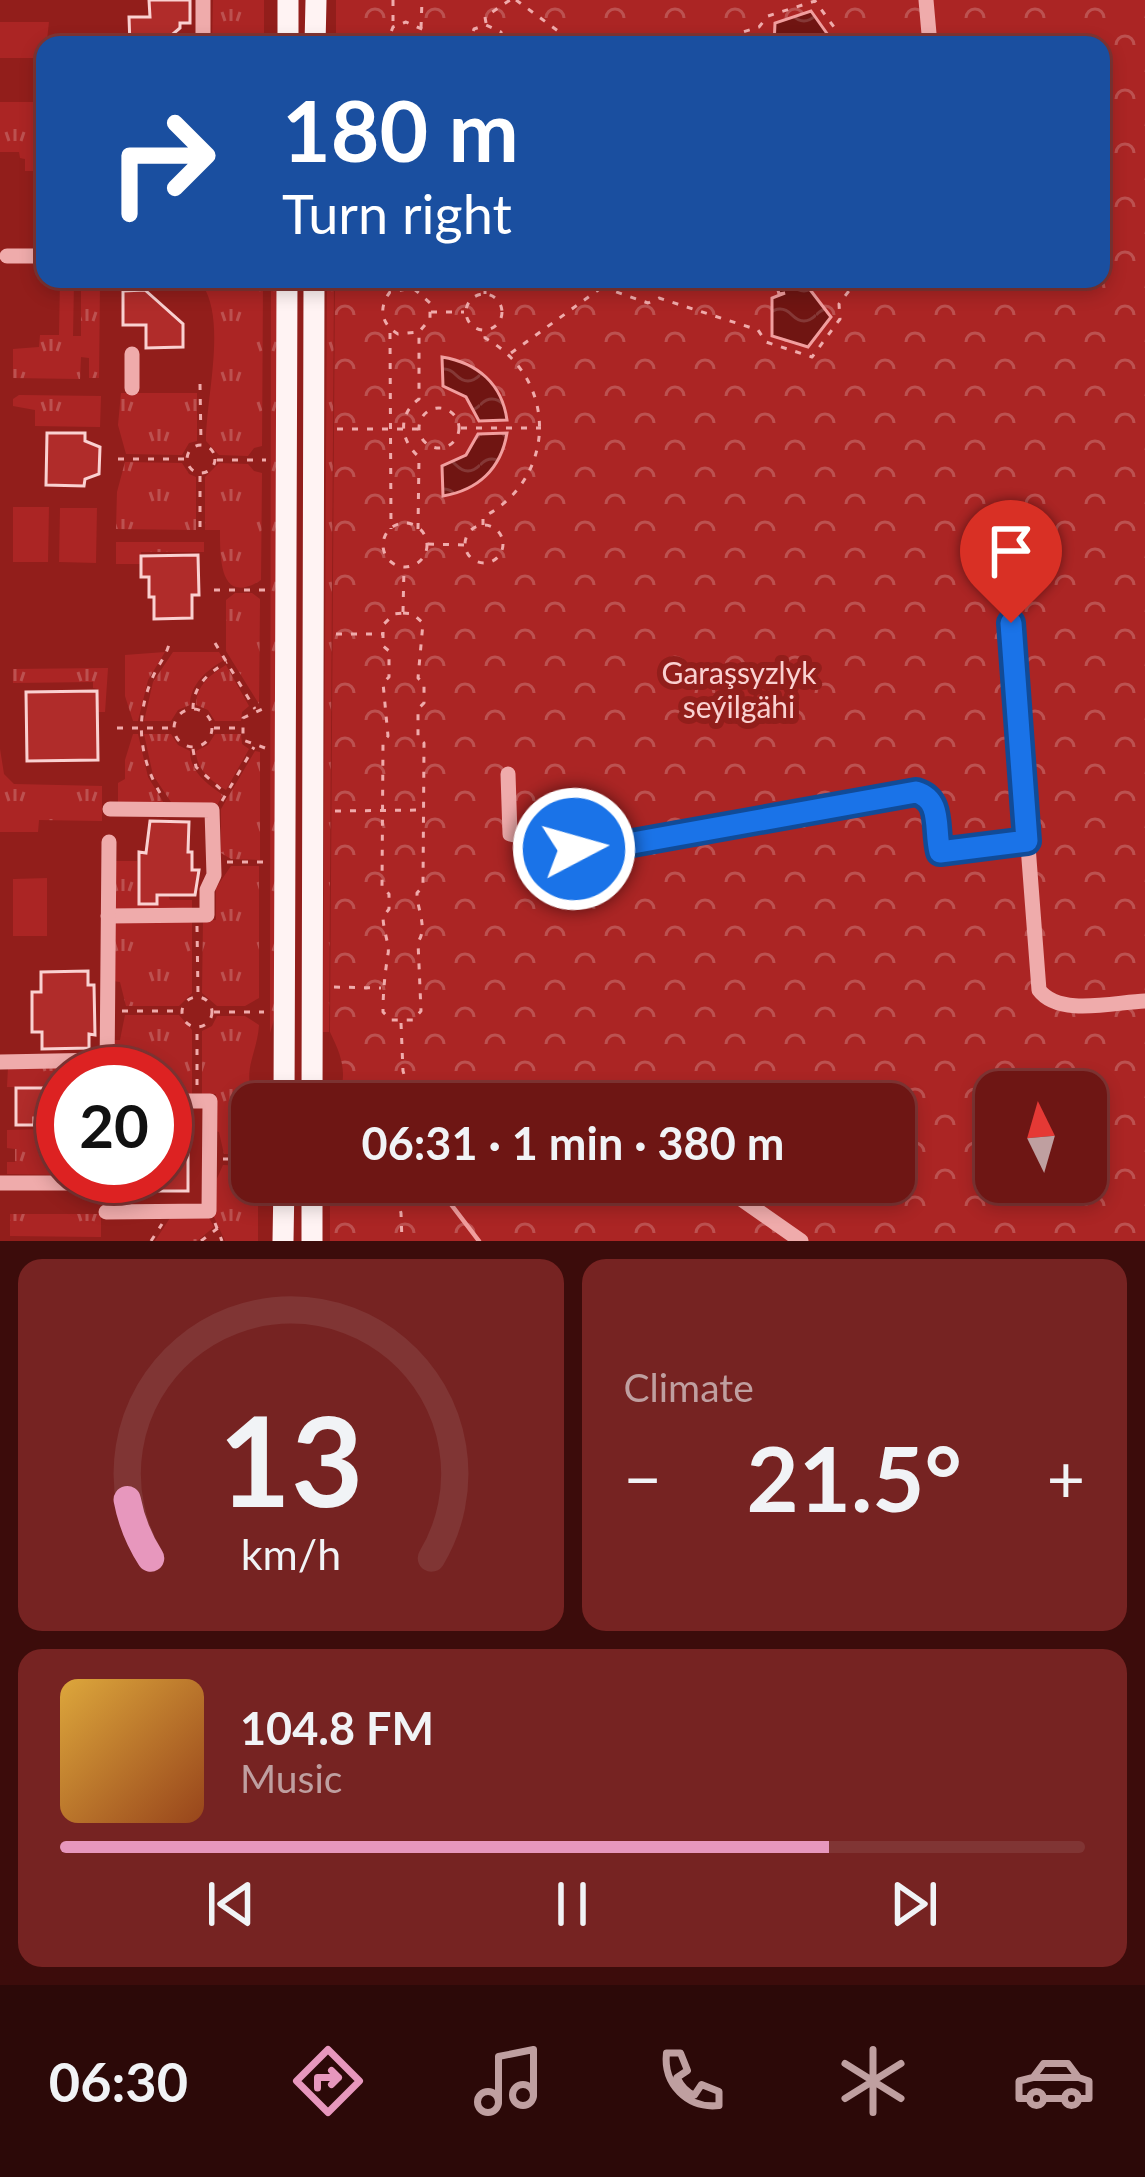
<!DOCTYPE html>
<html lang="en">
<head>
<meta charset="utf-8">
<style>
	body { margin:0; font-family:Lato,sans-serif; background:#762322; color:#f1f3f6; height:100vh; display:flex; flex-direction:column; font-size:45px; white-space:nowrap }
	* { box-sizing:border-box; margin:0 }
	p { font-size:39px; color:#bf9fa0 }
	.icon { flex:none; width:66px; height:66px; fill:none; stroke:currentColor; stroke-width:2; stroke-linecap:round; stroke-linejoin:round }
	.map { position:relative; height:1241px; overflow:hidden }
	.drawer { display:flex; flex-direction:column; gap:18px; padding:18px; background:#3c0c0b; flex:1 }
	.drawer>* { flex:none }
	.top-card { position:absolute; left:36px; top:36px; width:1074px; height:252px; border-radius:24px; box-shadow:0 6px 18px #0003,0 0 0 3px #803534; background:#1a4fa0; color:#fff; overflow:hidden }
	.needle { width:78px; rotate:355deg }
	.tools { position:absolute; left:975px; top:1071px; display:grid; gap:24px }
	.tools a { display:grid; place-items:center; width:132px; height:132px; border-radius:24px; background:#6e1614; box-shadow:0 6px 18px #0003,0 0 0 3px #803534; font-size:60px }
	.speed { position:absolute; left:36px; top:1047px; display:flex; gap:24px; font-size:60px; font-weight:700; text-align:center }
	.speed>* { display:grid; place-content:center; width:156px; height:156px; border-radius:50%; background:#6e1614; box-shadow:0 6px 18px #0003,0 0 0 3px #803534; line-height:1 }
	.speed .limit { border:18px solid #d22; background:#fff; color:#111 }
	.pin { position:absolute; display:grid; place-items:center; width:102px; height:102px; color:#fff; margin:-123px -51px; border-radius:50% 50% 50% 0; rotate:-45deg; box-shadow:0 0 12px #0007 }
	.pin .icon { rotate:45deg }
	.me { position:absolute; width:132px; margin:-66px; rotate:84deg; stroke-linejoin:round; filter:drop-shadow(0 0 9px #0008) }
	.turn { display:flex; align-items:center; gap:42px; height:252px; padding:0 48px; font-size:54px }
	.turn .icon { width:156px; height:156px; stroke-width:2.5 }
	.turn b { display:block; font-size:84px; line-height:102px }
	.big { font-size:90px; font-weight:700; line-height:1.1 }
	.drawer .widget { flex:1; display:flex; flex-direction:column; justify-content:center; gap:18px; min-width:0; padding:0 42px; border-radius:24px; background:#762322 }
	.drawer .dial { align-items:center; gap:0 }
	.dial svg { height:312px; overflow:visible; fill:none; stroke:#803534; stroke-width:7; stroke-linecap:round; text-anchor:middle }
	.dial text { fill:#f1f3f6; stroke:none }
	.song { display:flex; align-items:center; gap:36px }
	.cover { width:144px; height:144px; border-radius:18px; background:linear-gradient(135deg,hsl(40 70% 55%),hsl(20 70% 35%)) }
	.played { height:12px; border-radius:6px; background:linear-gradient(90deg,#e797bd 75%,#803534 75%) }
	.keys { display:flex; justify-content:space-around; direction:ltr }
	.heat { display:flex; justify-content:space-between; align-items:center; font-size:66px; direction:ltr }
	.drawer .tiles { flex:1; display:grid; gap:18px; grid-template-columns:1fr 1fr }
	.widget:last-child { grid-column:span 2 }
	.trip { position:absolute; left:231px; top:1083px; width:684px; height:120px; border-radius:24px; background:#6e1614; box-shadow:0 6px 18px #0003,0 0 0 3px #803534; font-weight:700; line-height:120px; text-align:center }
	.dock { display:flex; height:192px; justify-content:space-around; align-items:center; background:#2c0908; color:#bf9fa0 }
	.dock .icon { width:84px; height:84px }
	.dock .active { color:#e797bd }
	.dock b { font-size:54px; color:#f1f3f6 }
	.map>svg:first-child { display:block }
	.grass { fill:url(#grass-tufts) }
	.park { fill:url(#park-crowns); fill-rule:evenodd }
	.pitch { fill:#ab2524 }
	.water { fill:url(#water-waves); stroke:#f19e9e; stroke-width:3 }
	.lines { fill:none; stroke-linecap:round; stroke-linejoin:round }
	.stream { stroke:#f19e9e; stroke-width:4.5 }
	.building { fill:#b02c2a; stroke:#fad1d1; stroke-width:3 }
	.path { stroke:#efabab; stroke-width:3; stroke-dasharray:6 9; stroke-linecap:butt }
	.minor { stroke:#efabab; stroke-width:15 }
	.major { stroke:#fff3f3; stroke-width:21 }
	.route-casing { stroke:#114b97; stroke-width:30 }
	.route { stroke:#1a73e8; stroke-width:21 }
	.labels { text-anchor:middle; dominant-baseline:central; stroke-width:12; stroke-linejoin:round; paint-order:stroke }
	.park-label { font-size:30px; fill:#fad1d1; stroke:#921e1b }
</style>
</head>
<body>
<div class="map">
<svg width="1145" height="1241" viewBox="0 0 1145 1241">
	<defs>
		<pattern id="grass-tufts" width="24" height="20" patternUnits="userSpaceOnUse" patternTransform="scale(3)"><rect width="24" height="20" fill="#ab2524"/><path d="M3 7l-1-3M5 7V3M7 7l1-3M15 17l-1-3M17 17v-4M19 17l1-3" fill="none" stroke="#bc5150"/></pattern>
		<pattern id="park-crowns" width="20" height="18" patternUnits="userSpaceOnUse" patternTransform="scale(3)"><rect width="20" height="18" fill="#ab2524"/><path d="M2 6a3 3 0 1 1 6 0M12 15a3 3 0 1 1 6 0" fill="none" stroke="#bc5150"/></pattern>
		<pattern id="water-waves" width="16" height="10" patternUnits="userSpaceOnUse" patternTransform="scale(3)"><rect width="16" height="10" fill="#701512"/><path d="M0 5q4-4 8 0t8 0" fill="none" stroke="#853836"/></pattern>
	</defs>
	<rect width="100%" height="100%" fill="#921e1b"/>
	<g class="grass">
		<polygon points="213,0 264,0 264,45 212,45"/>
		<polygon points="0,102 45,102 45,113 36,114 36,171 25,171 25,159 20,158 19,152 0,152"/>
		<polygon points="81,279 100,279 99,378 89,378 89,358 81,357 80,379 13,378 13,349 39,347 40,335 59,335 60,280 74,280 73,336 81,336"/>
		<path d="M207,279l56,1 -1,166 -8,2 -6,8 -29,-1 -13,-14c0,-44 21,-120 -4,-157z"/>
		<polygon points="271,279 278,279 275,1016 270,1033"/>
		<polygon points="327,279 334,279 329,1032 323,1032"/>
		<polygon points="121,393 197,393 197,441 189,443 182,455 126,454 118,425"/>
		<polygon points="19,395 101,396 100,427 35,426 35,410 13,406 13,399"/>
		<polygon points="125,462 182,463 189,474 196,477 196,530 116,529 117,492"/>
		<path d="M219,463l29,1 6,7 8,2 -1,107c-41,26 -41,-20 -41,-50h-15v-53z"/>
		<polygon points="116,542 204,542 204,552 141,552 140,564 116,564"/>
		<polygon points="235,593 252,593 260,599 259,704 226,651 226,600"/>
		<polygon points="165,652 148,680 138,721 133,721 125,696 125,655"/>
		<path d="M173,652h46l5,8c-17,10 -34,24 -34,45l-12,5 -7,11h-27l9,-39z"/>
		<path d="M226,665l23,41 -7,6 -1,9h-26l-7,-11 -12,-5c0,-19 15,-31 30,-40z"/>
		<polygon points="108,668 105,712 98,712 98,689 93,688 93,682 13,683 13,669"/>
		<polygon points="133,734 138,734 148,777 165,805 118,805 118,783 125,779 125,760"/>
		<path d="M144,734h27l7,11 12,6c0,21 17,33 33,44l-6,10h-44l-20,-30z"/>
		<path d="M215,734h26l1,10 7,5 -23,41c-15,-9 -30,-21 -30,-39l12,-6z"/>
		<polygon points="0,749 4,774 14,784 102,786 102,821 39,820 38,832 0,832"/>
		<polygon points="255,751 260,752 260,860 231,859 221,853 221,809"/>
		<polygon points="114,861 137,861 138,905 157,905 158,897 169,897 170,900 192,900 192,910 114,910"/>
		<polygon points="231,866 259,866 259,998 245,1006 217,1006 202,993 203,921 216,920 216,888"/>
		<polygon points="113,920 192,921 192,993 179,1006 126,1006 120,982 113,981"/>
		<polygon points="125,1015 179,1015 192,1030 192,1094 165,1094 165,1074 113,1074 113,1040 120,1040"/>
		<path d="M217,1016h28l14,9c-2,31 -19,45 -3,79h-4v46l-4,4h-24l-5,-22 -3,-1v-37h-14v-63l10,-5z"/>
		<polygon points="100,1066 100,1074 63,1074 63,1130 60,1087 7,1087 8,1068"/>
		<polygon points="44,1129 44,1141 63,1142 63,1175 7,1174 7,1162 15,1162 15,1149 7,1148 7,1130"/>
		<polygon points="223,1165 247,1166 252,1171 252,1182 258,1182 258,1241 225,1241 214,1217 215,1183"/>
		<polygon points="10,1214 101,1214 101,1237 10,1236"/>
		<polygon points="170,1218 209,1218 214,1227 197,1241 155,1241"/>
	</g>
	<path class="park" d="M336,0h809v1241h-815v-59h564v-78h-559c14,-28 8,-45 -5,-72l5,-753h766v-234h-765zM996,1092h90v90h-90z"/>
	<g class="pitch">
		<polygon points="0,22 49,22 45,58 0,58"/>
		<polygon points="13,507 49,507 48,562 13,562"/>
		<polygon points="60,508 97,508 96,563 59,562"/>
		<polygon points="47,878 47,936 13,936 13,879"/>
	</g>
	<g class="water">
		<polygon points="811,11 833,42 830,45 774,45 775,23"/>
		<polygon points="775,279 798,279 801,287 798,289 808,287 831,317 808,347 772,336 772,298 785,293 779,294"/>
		<path d="M442,357c36,6 60,27 65,63l-28,1 -13,-24 -23,-11z"/>
		<path d="M507,433c-6,36 -29,57 -64,63l-1,-30 24,-11 12,-21z"/>
	</g>
	<g class="lines">
		<polyline class="stream" points="434,1182 479,1241"/>
	</g>
	<g class="building">
		<polygon points="149,0 190,0 190,23 180,23 180,28 160,45 130,45 129,17 150,17"/>
		<polygon points="145,290 183,324 183,347 146,348 146,325 123,325 123,291"/>
		<polygon points="47,433 85,433 85,441 100,447 99,474 85,479 84,486 46,485"/>
		<polygon points="198,555 199,595 192,595 192,618 154,619 154,597 149,597 149,577 141,577 141,556"/>
		<polygon points="97,691 98,760 27,761 26,692"/>
		<polygon points="150,821 189,822 188,852 192,852 192,870 199,870 195,895 157,895 157,904 139,904 139,852 146,853"/>
		<polygon points="88,971 88,985 94,985 95,1035 89,1034 89,1048 42,1049 42,1032 32,1032 32,992 41,992 41,972"/>
		<polygon points="16,1088 55,1088 55,1118 34,1118 34,1125 16,1125"/>
		<polygon points="165,1124 188,1124 188,1191 118,1191 118,1176 165,1176"/>
	</g>
	<g class="lines">
		<g class="path">
			<polyline points="393,0 393,27"/>
			<polyline points="516,0 577,45"/>
			<polyline points="486,23 485,17 510,0"/>
			<polyline points="421,28 422,0"/>
			<polyline points="428,43 466,43"/>
			<polyline points="386,45 393,27 406,22 424,30 427,45"/>
			<polyline points="468,45 474,29 486,25 501,32 504,45"/>
			<polyline points="701,45 759,27 768,16 815,1 842,38 841,45"/>
			<polyline points="194,286 202,279"/>
			<polyline points="602,287 648,303 659,298 758,330 766,342 812,357 840,319 839,304 858,279"/>
			<circle cx="484" cy="312" r="18"/>
			<polyline points="485,294 485,279"/>
			<polyline points="431,312 464,312"/>
			<polyline points="390,333 391,529"/>
			<polyline points="511,353 601,288"/>
			<polyline points="200,384 201,443"/>
			<circle cx="439" cy="428" r="20"/>
			<polyline points="461,428 541,428"/>
			<polyline points="337,429 418,429"/>
			<circle cx="201" cy="459" r="14"/>
			<polyline points="118,459 186,459"/>
			<polyline points="217,460 266,460"/>
			<polyline points="200,476 200,536"/>
			<circle cx="405" cy="545" r="22"/>
			<circle cx="484" cy="544" r="19"/>
			<path d="M483,525v-8c74,-38 76,-138 2,-179v-8"/>
			<path d="M418,529l1,-72c-19,-17 -22,-42 0,-58v-67l11,-13v-16l-17,-15 -23,4c-12,16 -9,32 8,42l21,-2"/>
			<polyline points="428,544 465,545"/>
			<polyline points="214,590 265,590"/>
			<polyline points="403,612 404,567"/>
			<path d="M403,613l10,1 10,9 -5,55 6,6v19l-6,6v28l6,6 -1,143 -6,7c0,17 11,34 1,49l3,69 -8,9h-22l-8,-8c0,-21 2,-39 5,-58 2,-7 -5,-25 -5,-37l6,-8v-15l-7,-7 1,-145 5,-6 -5,-53 6,-6v-26l-6,-5v-21l11,-11z"/>
			<polyline points="336,634 383,634"/>
			<polyline points="215,643 255,709"/>
			<circle cx="193" cy="728" r="19"/>
			<path d="M193,709c0,-23 15,-36 34,-47"/>
			<polyline points="117,728 171,728"/>
			<polyline points="214,728 241,728"/>
			<polyline points="265,748 243,740 243,718 265,708"/>
			<polyline points="193,749 196,767 224,792"/>
			<path d="M160,793c-21,-36 -25,-75 -8,-114 5,-13 14,-22 17,-35"/>
			<polyline points="222,801 254,747"/>
			<polyline points="335,811 423,810"/>
			<polyline points="227,862 264,862"/>
			<polyline points="197,926 198,995"/>
			<polyline points="334,987 381,988"/>
			<circle cx="197" cy="1012" r="15"/>
			<polyline points="122,1011 182,1011"/>
			<polyline points="214,1012 264,1012"/>
			<polyline points="401,1023 403,1071 413,1104"/>
			<polyline points="197,1085 197,1028"/>
			<polyline points="223,1159 252,1159"/>
			<polyline points="393,1182 401,1213 402,1241"/>
			<polyline points="215,1223 222,1241"/>
			<polyline points="151,1241 162,1224"/>
			<polyline points="201,1241 218,1228"/>
		</g>
		<g class="minor">
			<polyline points="203,0 203,45"/>
			<polyline points="926,0 930,45"/>
			<polyline points="7,256 45,256"/>
			<polyline points="132,354 132,388"/>
			<path d="M1011,623l28,367c20,27 76,12 106,11"/>
			<path d="M508,774l2,60 64,15 31,-1 311,-56c27,8 18,37 24,60l87,-11"/>
			<polyline points="108,916 207,915 207,890 214,875 212,810 110,809"/>
			<polyline points="0,1062 107,1060"/>
			<polyline points="107,1074 109,842"/>
			<polyline points="717,1182 801,1241"/>
			<polyline points="0,1183 88,1183 88,1176"/>
			<polyline points="106,1212 209,1211 210,1101 165,1101"/>
		</g>
		<g class="major">
			<polyline points="288,45 288,0"/>
			<polyline points="315,45 316,0"/>
			<polyline points="284,1104 287,279"/>
			<polyline points="312,1104 314,279"/>
			<polyline points="312,1182 312,1241"/>
			<polyline points="283,1241 284,1182"/>
		</g>
	</g>
	<g class="lines">
		<defs>
			<path id="route" d="M574,849l31,-1 311,-56c27,8 18,37 24,60l87,-11 -16,-218"/>
		</defs>
		<use href="#route" class="route-casing"/>
		<use href="#route" class="route"/>
	</g>
	<g class="labels">
		<g class="park-label">
			<text x="739" y="672">Garaşsyzlyk<tspan x="739" dy="34">seýilgähi</tspan></text>
		</g>
	</g>
</svg>
<div class="tools">
<a><svg class="needle" viewBox="-14 -14 28 28"><path d="M0-13l5 13h-10z" fill="#e53935"/><path d="M0 13l5-13h-10z" fill="#bf9fa0"/></svg></a>
</div>
<div class="speed"><div class="limit">20</div></div>
<div class="pin" style="left:1011px;top:623px;background:#d93025"><svg class="icon" aria-label="arrive" viewBox="0 0 24 24"><path d="M6 21V4h12l-3 4 3 4H6"/></svg></div>
<svg class="me" style="left:574px;top:849px" viewBox="-20 -20 40 40"><circle r="17" fill="#1a73e8" stroke="#fff" stroke-width="3"/><path d="M0-11L8 9 0 5-8 9z" fill="#fff"/></svg>
<div class="trip">06:31 · 1 min · 380 m</div>
<div class="top-card">
<div class="turn"><svg class="icon" aria-label="right" viewBox="0 0 24 24"><path d="M7 20v-9h11M14 6l5 5-5 5"/></svg><div><b>180 m</b>Turn right</div></div>
</div>
</div>
<section class="drawer">
<div class="tiles">
<div class="widget dial"><svg viewBox="0 0 100 80">
<path d="M14 69A42 42 0 1 1 86 69"/>
<path d="M14 69A42 42 0 0 1 8 54" stroke="#e797bd"/>
<text x="50" y="56" font-size="32" font-weight="700">13</text>
<text x="50" y="72" font-size="11">km/h</text>
</svg></div>
<div class="widget"><p>Climate</p>
<div class="heat"><a>−</a><b class="big">21.5°</b><a>+</a></div>
</div>
<div class="widget">
<div class="song"><i class="cover"></i><div><b>104.8 FM</b><p>Music</p></div></div>
<div class="played"></div>
<div class="keys"><svg class="icon" aria-label="previous" viewBox="0 0 24 24"><path d="M18 5L8 12l10 7zM5 5v14"/></svg><svg class="icon" aria-label="pause" viewBox="0 0 24 24"><path d="M8 5v14M16 5v14"/></svg><svg class="icon" aria-label="next" viewBox="0 0 24 24"><path d="M6 5l10 7-10 7zM19 5v14"/></svg></div>
</div>
</div>
</section>
<nav class="dock">
<b>06:30</b>
<svg class="icon active" aria-label="directions" viewBox="0 0 24 24"><path d="M12 3l9 9-9 9-9-9zM9 14v-3h6M13 9l2 2-2 2"/></svg>
<svg class="icon" aria-label="music" viewBox="0 0 24 24"><path d="M9 18V5l10-2v13"/><circle cx="6" cy="18" r="3"/><circle cx="16" cy="16" r="3"/></svg>
<svg class="icon" aria-label="phone" viewBox="0 0 24 24"><path d="M5 4h4l2 5-3 2q2 4 5 5l2-3 5 2v4C11 20 4 13 5 4z"/></svg>
<svg class="icon" aria-label="climate" viewBox="0 0 24 24"><path d="M12 3v18M4 7l16 10M4 17L20 7"/></svg>
<svg class="icon" aria-label="car" viewBox="0 0 24 24"><path d="M5 17H2v-5l4-1 3-4h7l3 4 3 1v5h-3M9 17h6M6 11h13"/><circle cx="7" cy="17" r="2"/><circle cx="17" cy="17" r="2"/></svg>
</nav>
</body>
</html>
